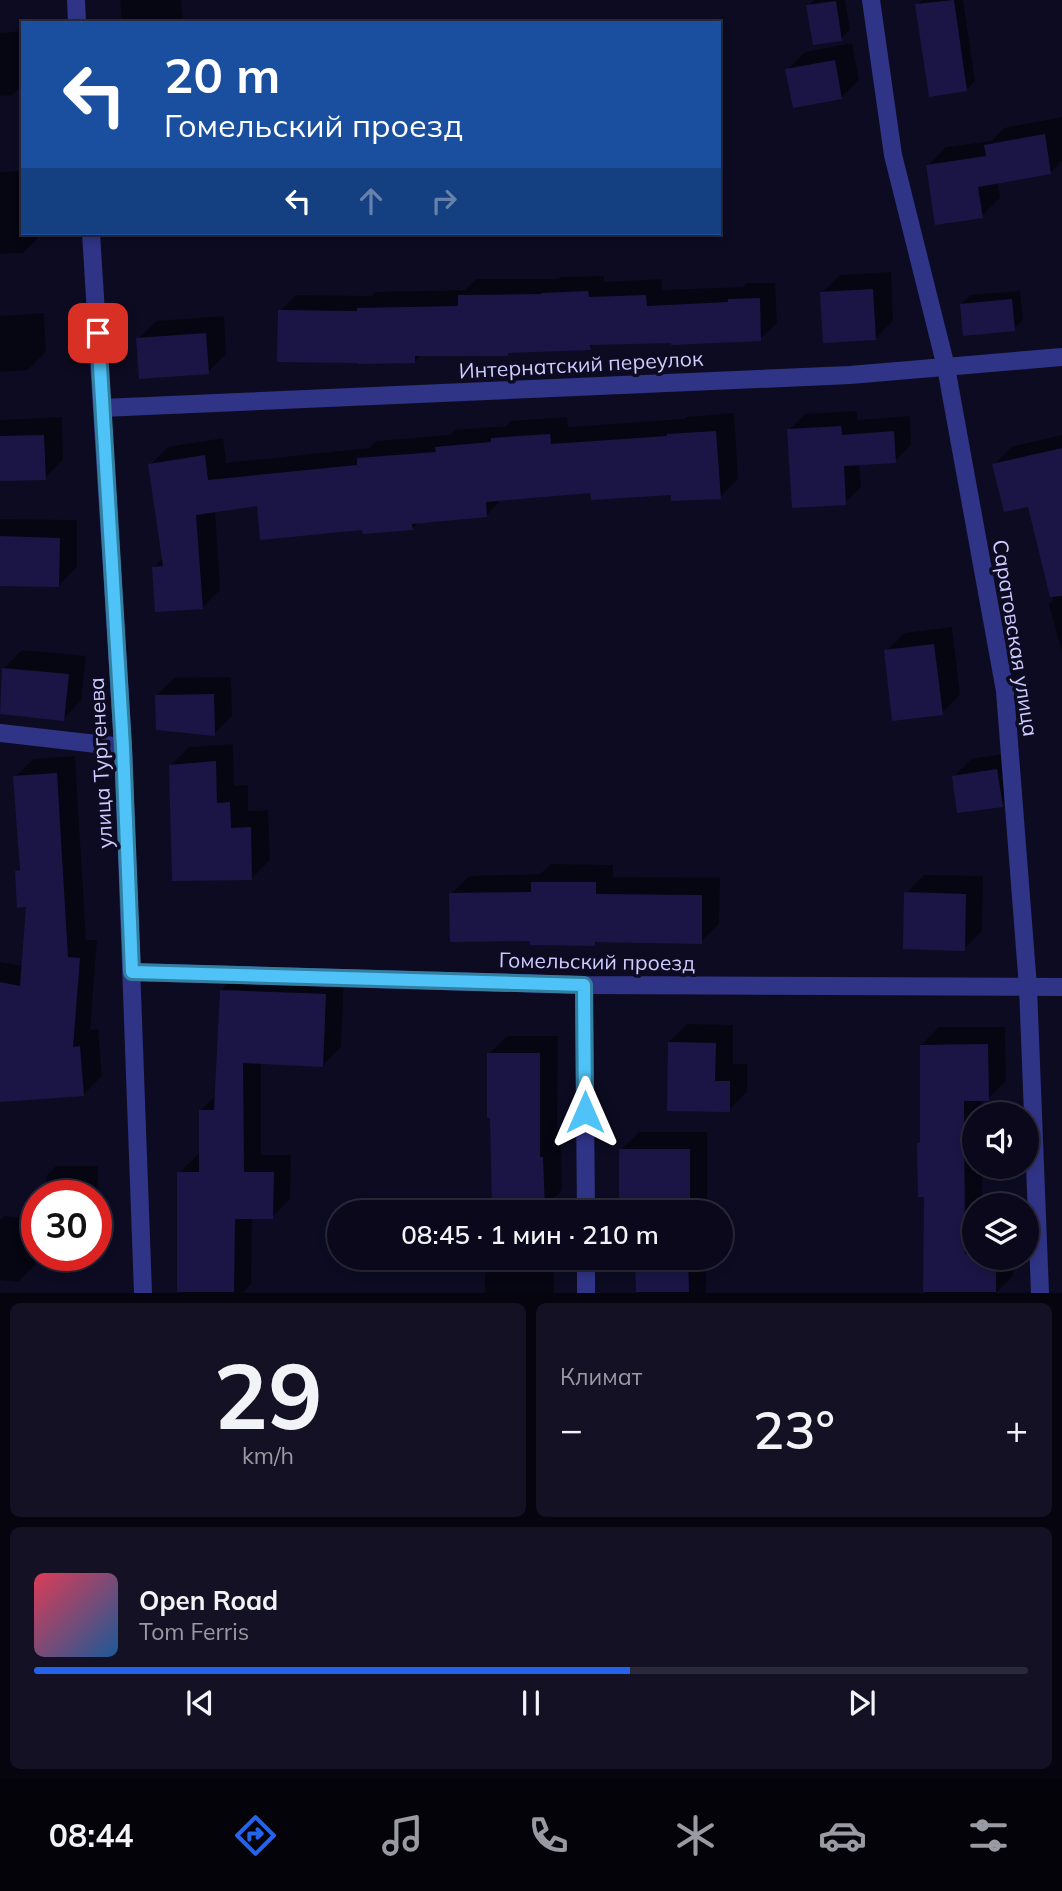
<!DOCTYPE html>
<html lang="ru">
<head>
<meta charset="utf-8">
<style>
	body { margin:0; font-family:Mulish,sans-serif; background:#131123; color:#f1f3f6; height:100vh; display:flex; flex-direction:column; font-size:26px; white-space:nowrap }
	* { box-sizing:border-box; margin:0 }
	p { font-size:23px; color:#999aa2 }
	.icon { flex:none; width:38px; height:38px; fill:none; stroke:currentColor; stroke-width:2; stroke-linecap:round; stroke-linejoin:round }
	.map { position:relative; height:1293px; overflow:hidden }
	.drawer { display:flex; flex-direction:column; gap:10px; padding:10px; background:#06040e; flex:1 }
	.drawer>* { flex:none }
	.top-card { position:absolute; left:21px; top:21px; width:700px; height:214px; border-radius:0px; box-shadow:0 4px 10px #0003,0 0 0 2px #2a2939; background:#1a4fa0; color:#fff; overflow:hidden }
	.fabs { position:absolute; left:962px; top:1102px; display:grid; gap:14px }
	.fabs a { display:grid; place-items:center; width:77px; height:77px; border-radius:50%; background:#0a081a; box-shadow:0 4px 10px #0003,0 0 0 2px #2a2939; font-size:35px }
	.speed { position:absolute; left:21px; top:1180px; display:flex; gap:14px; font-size:35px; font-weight:700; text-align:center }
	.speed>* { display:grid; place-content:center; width:91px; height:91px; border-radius:50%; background:#0a081a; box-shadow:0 4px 10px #0003,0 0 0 2px #2a2939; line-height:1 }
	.speed .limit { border:10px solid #d22; background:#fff; color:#111 }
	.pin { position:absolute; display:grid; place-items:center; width:60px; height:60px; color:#fff; margin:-30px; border-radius:14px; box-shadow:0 4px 10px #0006 }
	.me { position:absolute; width:77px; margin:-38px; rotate:0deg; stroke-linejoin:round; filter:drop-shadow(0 0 5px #0008) }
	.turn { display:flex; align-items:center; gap:24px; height:147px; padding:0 28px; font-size:32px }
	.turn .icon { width:91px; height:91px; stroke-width:2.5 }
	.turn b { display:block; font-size:49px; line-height:60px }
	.lanes { display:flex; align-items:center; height:66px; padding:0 28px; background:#0003; justify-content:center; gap:35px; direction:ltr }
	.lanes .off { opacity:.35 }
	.big { font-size:52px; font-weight:600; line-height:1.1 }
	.drawer .card { flex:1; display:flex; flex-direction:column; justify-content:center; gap:10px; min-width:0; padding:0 24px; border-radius:10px; background:#131123 }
	.drawer .dial { align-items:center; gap:0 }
	.dial b { font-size:91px; line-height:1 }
	.song { display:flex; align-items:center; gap:21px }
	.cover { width:84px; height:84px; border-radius:10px; background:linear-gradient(135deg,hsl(350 70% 55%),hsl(210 70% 35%)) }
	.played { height:7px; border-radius:4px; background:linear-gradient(90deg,#2563eb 60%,#2a2939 60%) }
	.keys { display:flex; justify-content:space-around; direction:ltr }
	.heat { display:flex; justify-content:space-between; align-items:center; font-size:38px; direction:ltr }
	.drawer .tiles { flex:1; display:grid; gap:10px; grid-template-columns:1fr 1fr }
	.card:last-child { grid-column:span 2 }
	.trip { position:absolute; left:327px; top:1200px; width:406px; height:70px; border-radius:35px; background:#0a081a; box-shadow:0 4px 10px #0003,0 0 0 2px #2a2939; font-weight:600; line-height:70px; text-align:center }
	.menu { display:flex; height:112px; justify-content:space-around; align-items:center; background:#04030a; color:#999aa2 }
	.menu .icon { width:49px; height:49px }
	.menu .on { color:#2563eb }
	.menu b { font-size:32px; color:#f1f3f6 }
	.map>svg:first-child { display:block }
	.shadow { fill:#0007 }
	.building { fill:#1b1545 }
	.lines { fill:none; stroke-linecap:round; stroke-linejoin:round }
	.minor { stroke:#303486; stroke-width:18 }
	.route-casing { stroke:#337fa1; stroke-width:18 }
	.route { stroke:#4fc3f7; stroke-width:12 }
	.labels { text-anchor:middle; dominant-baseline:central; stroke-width:7; stroke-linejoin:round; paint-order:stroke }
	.street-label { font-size:21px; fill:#ceccff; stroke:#0d0b22 }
</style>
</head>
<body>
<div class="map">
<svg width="1062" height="1293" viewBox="0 0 1062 1293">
	<rect width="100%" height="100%" fill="#0d0b22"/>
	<g class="shadow">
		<polygon points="120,0 181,0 183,23 122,23"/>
		<polygon points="814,0 845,0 850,30 841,39 808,6"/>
		<polygon points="922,0 963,0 975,81 966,90 917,5"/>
		<polygon points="23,31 23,85 12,95 0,96 0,33"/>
		<polygon points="852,43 859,80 841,98 787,70 805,52"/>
		<polygon points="1062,117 1062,161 1051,172 997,181 1000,198 982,216 928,165 946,147 992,141 1004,128"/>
		<polygon points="23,171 23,233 41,233 41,235 23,253 0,254 0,172"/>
		<polygon points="891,272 893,321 875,339 822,292 840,275"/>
		<polygon points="604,276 604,282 662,279 662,290 743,287 746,283 775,283 777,323 760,339 595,343 590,348 510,351 507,354 422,354 415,362 280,311 296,295 372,296 375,292 465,290 476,279 558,279 560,277"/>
		<polygon points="1020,291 1023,320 1014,329 962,304 970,295"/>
		<polygon points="44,313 46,352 28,370 0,372 0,316"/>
		<polygon points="224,316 226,354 208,372 138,339 156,321"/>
		<polygon points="857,411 857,420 910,416 911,445 895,461 859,463 861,487 845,503 789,430 805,414"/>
		<polygon points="734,413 738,479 720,497 592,491 503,498 487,515 419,522 412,529 364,528 259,504 215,510 220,590 202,608 153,568 163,558 150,465 168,447 223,438 226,463 369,448 376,441 450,435 455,430 506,426 511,421 567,417 568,427 684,419 687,417"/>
		<polygon points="62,417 63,460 45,478 0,479 0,420"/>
		<polygon points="1062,435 1062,653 1049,604 1053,600 1029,504 994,465 1011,447"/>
		<polygon points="0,519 77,520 77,567 59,585 0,584"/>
		<polygon points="952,627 960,695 942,713 886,651 904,633"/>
		<polygon points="22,650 86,656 81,701 63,719 0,712 4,668"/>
		<polygon points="231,677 232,716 214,734 156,696 174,678"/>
		<polygon points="233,744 234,786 248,785 248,811 268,810 270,860 252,878 171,765 189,747"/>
		<polygon points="1015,752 1020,787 1002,805 953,777 971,759"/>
		<polygon points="75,756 86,940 97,940 90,1030 98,1029 102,1076 84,1094 0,1089 0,962 23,966 28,905 16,872 22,866 15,777 33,759"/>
		<polygon points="551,864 613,865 613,877 720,878 719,924 701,942 599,940 595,944 532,939 451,894 469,876 540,874"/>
		<polygon points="924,875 983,876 982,931 964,949 906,893"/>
		<polygon points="239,972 344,977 341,1047 323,1065 261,1062 261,1155 291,1155 290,1199 272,1217 252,1217 251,1284 243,1293 179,1293 179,1173 197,1155 200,1155 200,1111 216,1095 221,990"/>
		<polygon points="687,1024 733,1025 733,1064 747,1064 747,1092 729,1110 669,1042"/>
		<polygon points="939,1027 1005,1027 1006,1081 988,1099 982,1100 982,1115 975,1115 975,1167 982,1167 982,1206 975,1206 975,1258 1013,1258 1013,1276 996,1293 925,1293 926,1195 922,1141 921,1045"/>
		<polygon points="507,1036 558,1036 557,1140 561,1140 562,1190 544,1208 489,1054"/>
		<polygon points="639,1132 707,1132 707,1213 621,1213 621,1150"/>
		<polygon points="56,1166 98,1166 98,1197 96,1199 96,1195 47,1195 47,1175"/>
		<polygon points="4,1216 37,1219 36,1264 18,1282 0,1280 0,1220"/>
		<polygon points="500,1258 553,1258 554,1293 485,1293 485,1274"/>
		<polygon points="637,1258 706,1258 706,1293 638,1293"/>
	</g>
	<g class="building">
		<polygon points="954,0 967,91 929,97 915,4"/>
		<polygon points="836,1 842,41 813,45 806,5"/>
		<polygon points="835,60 842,99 793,108 785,69"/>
		<polygon points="1045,134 1051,174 978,187 983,218 935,225 926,165 986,156 984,145"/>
		<polygon points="873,289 876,340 823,343 820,292"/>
		<polygon points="588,291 589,297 646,295 647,306 728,302 728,299 760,298 761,341 671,345 671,343 590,345 591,350 508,353 508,356 415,356 415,363 358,364 358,363 277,362 278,310 357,311 357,308 458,306 458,295 542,294 542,293"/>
		<polygon points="1012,299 1015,331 963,336 960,304"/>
		<polygon points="206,333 209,374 139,379 136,338"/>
		<polygon points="841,426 842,435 894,431 896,463 844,466 846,505 792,508 787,429"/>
		<polygon points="716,431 721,499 671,501 671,495 591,500 590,493 486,502 487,517 412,524 413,530 363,534 362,530 260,540 257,506 196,515 203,609 155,612 152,567 163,566 148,464 205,455 208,480 357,465 357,458 436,452 435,447 491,442 491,438 550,434 551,444 667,436 667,434"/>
		<polygon points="44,435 46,480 0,481 0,436"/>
		<polygon points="1062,448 1062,596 1050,597 1028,507 1004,512 992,464"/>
		<polygon points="0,536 60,538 59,587 0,586"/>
		<polygon points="934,644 943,715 892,721 884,650"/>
		<polygon points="2,668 69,674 64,721 0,714"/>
		<polygon points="214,694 215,736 156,730 155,695"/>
		<polygon points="216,761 217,803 230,802 231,828 251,827 252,880 172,881 169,765"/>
		<polygon points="997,769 1003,807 957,813 952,776"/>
		<polygon points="57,773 68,957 80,958 73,1047 80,1046 84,1096 0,1102 0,982 20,986 26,907 17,908 15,871 20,870 13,776"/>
		<polygon points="531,882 596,882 596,894 702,895 702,944 595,942 595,946 530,945 530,941 450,942 449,893 531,892"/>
		<polygon points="904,892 966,894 965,951 903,949"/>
		<polygon points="220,990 326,994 323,1067 243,1063 244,1172 274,1172 273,1219 235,1219 234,1292 177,1292 177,1172 199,1172 199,1110 214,1110"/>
		<polygon points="668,1042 716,1043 715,1081 730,1081 730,1112 667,1111"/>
		<polygon points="988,1044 989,1101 964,1101 965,1254 975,1254 975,1258 996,1258 996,1292 923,1292 924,1197 918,1197 917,1143 920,1143 920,1045"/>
		<polygon points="487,1053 540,1053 540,1157 543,1157 545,1210 492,1211 490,1118 487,1118"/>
		<rect x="619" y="1149" width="71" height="64"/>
		<polygon points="635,1258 688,1258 689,1292 636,1292"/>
	</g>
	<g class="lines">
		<g class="minor">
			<polyline points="76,0 77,23"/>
			<polyline points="871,0 893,155 946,367 1005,691 1028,987 1040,1293"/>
			<polyline points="91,233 123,747 143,1293"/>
			<polyline points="102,408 850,375 1062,357"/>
			<polyline points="0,733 123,747"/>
			<polyline points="132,972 584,985 1062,987"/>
			<polyline points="584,985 586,1213"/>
			<polyline points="586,1258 586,1293"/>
		</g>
	</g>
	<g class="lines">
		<defs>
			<polyline id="route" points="98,333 123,747 132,972 584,985 585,1112"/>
		</defs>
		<use href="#route" class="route-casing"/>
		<use href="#route" class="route"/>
	</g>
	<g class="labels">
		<g class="street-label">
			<text transform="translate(581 364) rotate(-3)">Интернатский переулок</text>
			<text transform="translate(1016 638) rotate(81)">Саратовская улица</text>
			<text transform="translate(100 763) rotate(-93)">улица Тургенева</text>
			<text transform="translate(597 961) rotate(1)">Гомельский проезд</text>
		</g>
	</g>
</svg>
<div class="fabs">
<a><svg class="icon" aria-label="sound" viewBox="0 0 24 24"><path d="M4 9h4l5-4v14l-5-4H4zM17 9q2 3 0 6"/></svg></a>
<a><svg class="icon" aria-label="layers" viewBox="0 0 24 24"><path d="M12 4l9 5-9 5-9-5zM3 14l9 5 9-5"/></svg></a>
</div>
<div class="speed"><div class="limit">30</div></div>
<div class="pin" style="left:98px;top:333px;background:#d93025"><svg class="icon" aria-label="arrive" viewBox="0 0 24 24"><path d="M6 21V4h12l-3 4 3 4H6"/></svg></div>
<svg class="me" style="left:585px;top:1112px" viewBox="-20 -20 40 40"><path d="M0-17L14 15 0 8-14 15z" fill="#4fc3f7" stroke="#fff" stroke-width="4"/></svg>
<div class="trip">08:45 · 1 мин · 210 m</div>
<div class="top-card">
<div class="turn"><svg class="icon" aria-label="left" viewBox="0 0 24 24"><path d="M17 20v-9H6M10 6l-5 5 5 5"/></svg><div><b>20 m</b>Гомельский проезд</div></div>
<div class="lanes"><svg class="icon" aria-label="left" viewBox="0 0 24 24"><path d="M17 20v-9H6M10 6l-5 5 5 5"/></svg><svg class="icon off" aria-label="ahead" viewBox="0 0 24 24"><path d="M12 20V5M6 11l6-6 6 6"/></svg><svg class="icon off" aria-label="right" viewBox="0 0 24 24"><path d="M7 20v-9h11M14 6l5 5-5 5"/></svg></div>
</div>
</div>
<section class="drawer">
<div class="tiles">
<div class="card dial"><b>29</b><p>km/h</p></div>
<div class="card"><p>Климат</p>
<div class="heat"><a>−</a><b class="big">23°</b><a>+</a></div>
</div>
<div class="card">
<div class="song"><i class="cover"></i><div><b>Open Road</b><p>Tom Ferris</p></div></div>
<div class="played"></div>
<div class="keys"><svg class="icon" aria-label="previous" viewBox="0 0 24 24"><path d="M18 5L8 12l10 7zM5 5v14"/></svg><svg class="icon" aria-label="pause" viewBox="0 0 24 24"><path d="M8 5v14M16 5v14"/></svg><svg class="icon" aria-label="next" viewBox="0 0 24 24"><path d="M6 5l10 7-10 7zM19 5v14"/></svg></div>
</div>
</div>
</section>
<nav class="menu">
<b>08:44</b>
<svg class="icon on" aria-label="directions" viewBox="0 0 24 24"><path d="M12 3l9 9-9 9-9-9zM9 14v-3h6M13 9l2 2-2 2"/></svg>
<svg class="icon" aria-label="music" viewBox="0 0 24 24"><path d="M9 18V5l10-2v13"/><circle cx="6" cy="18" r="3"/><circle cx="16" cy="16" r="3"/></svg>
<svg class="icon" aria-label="phone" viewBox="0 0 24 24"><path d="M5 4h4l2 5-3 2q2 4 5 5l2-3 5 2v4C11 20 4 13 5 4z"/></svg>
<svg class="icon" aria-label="climate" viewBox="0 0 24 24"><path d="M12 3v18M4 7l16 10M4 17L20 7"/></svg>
<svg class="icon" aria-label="car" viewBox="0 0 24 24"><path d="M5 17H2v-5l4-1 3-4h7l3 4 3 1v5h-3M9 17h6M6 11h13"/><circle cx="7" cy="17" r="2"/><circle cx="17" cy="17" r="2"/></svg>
<svg class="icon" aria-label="filters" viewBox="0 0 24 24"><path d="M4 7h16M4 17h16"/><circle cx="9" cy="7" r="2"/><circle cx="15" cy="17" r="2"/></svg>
</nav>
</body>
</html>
